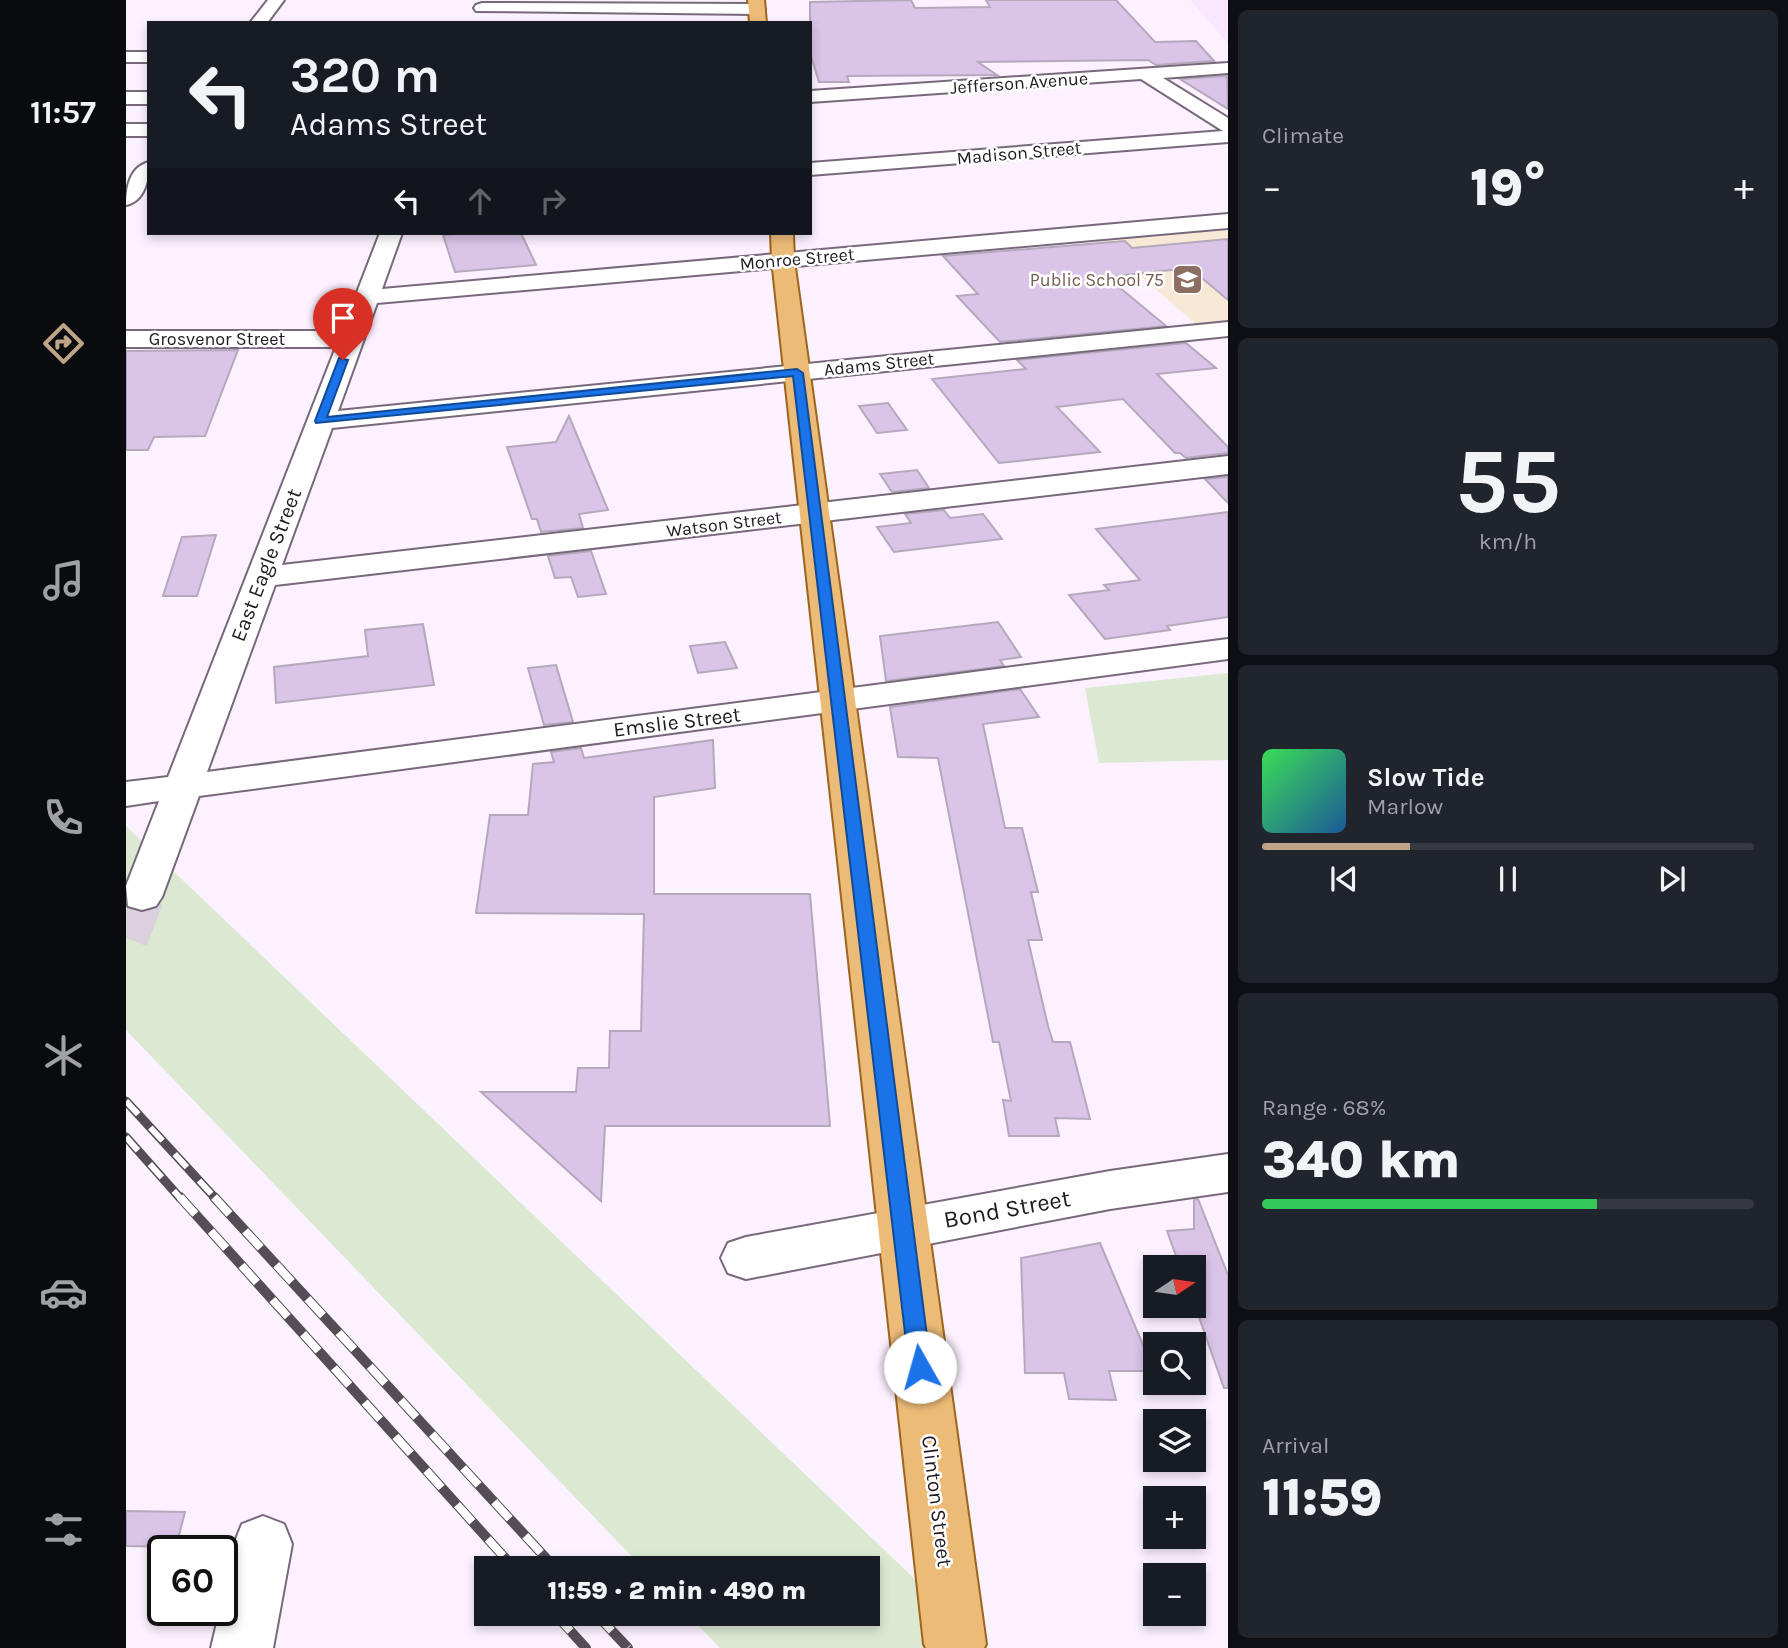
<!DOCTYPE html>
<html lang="en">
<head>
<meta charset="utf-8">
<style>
	body { margin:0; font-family:Karla,sans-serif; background:#20242c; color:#f1f3f6; height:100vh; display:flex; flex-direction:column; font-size:26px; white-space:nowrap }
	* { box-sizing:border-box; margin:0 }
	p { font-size:23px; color:#9ea1a6 }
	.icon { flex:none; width:38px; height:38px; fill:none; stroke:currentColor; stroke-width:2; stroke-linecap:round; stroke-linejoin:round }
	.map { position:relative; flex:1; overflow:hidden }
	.details { display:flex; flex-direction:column; gap:10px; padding:10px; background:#0d0f14; width:560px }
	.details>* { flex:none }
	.guide { position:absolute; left:21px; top:21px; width:665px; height:214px; border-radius:0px; box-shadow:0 4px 10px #0003; background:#171b24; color:#f1f3f6; overflow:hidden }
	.needle { width:46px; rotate:77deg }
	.fabs { position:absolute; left:1017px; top:1255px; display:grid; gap:14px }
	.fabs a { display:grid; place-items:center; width:63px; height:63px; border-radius:0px; background:#171b24; box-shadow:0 4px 10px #0003; font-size:35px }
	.speed { position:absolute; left:21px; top:1535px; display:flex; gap:14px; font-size:35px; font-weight:700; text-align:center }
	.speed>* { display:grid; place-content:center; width:91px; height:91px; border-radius:50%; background:#171b24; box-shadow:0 4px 10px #0003; line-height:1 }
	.speed .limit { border:4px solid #111; border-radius:10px; background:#fff; color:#111 }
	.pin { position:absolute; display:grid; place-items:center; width:60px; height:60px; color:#fff; margin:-72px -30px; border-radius:50% 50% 50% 0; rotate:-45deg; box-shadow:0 0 7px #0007 }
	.pin .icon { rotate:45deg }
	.me { position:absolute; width:77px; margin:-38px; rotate:353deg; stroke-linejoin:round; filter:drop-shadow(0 0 5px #0008) }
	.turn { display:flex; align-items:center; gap:24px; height:147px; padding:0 28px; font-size:32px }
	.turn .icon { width:91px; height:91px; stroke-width:2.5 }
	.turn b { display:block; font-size:49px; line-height:60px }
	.lanes { display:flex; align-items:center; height:66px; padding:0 28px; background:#0003; justify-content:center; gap:35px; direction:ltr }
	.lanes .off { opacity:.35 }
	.big { font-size:52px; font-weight:800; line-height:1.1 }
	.details .widget { flex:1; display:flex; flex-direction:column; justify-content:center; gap:10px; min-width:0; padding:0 24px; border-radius:10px; background:#20242c }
	.details .dial { align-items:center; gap:0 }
	.dial b { font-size:91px; line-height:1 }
	.song { display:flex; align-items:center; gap:21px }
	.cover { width:84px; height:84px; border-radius:10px; background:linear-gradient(135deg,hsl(130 70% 55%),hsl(210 70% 35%)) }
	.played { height:7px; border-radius:4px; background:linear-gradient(90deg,#bfa488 30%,#363941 30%) }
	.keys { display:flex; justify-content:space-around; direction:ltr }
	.heat { display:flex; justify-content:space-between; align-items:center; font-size:38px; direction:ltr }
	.charge { height:10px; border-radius:5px; background:linear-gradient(90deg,#34c759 68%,#363941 0) }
	.trip { position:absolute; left:348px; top:1556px; width:406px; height:70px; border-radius:0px; background:#171b24; box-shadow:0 4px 10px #0003; font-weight:800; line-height:70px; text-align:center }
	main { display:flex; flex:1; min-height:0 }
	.tabs { display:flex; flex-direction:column; width:126px; justify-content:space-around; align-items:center; background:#090b0e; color:#9ea1a6 }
	.tabs .icon { width:49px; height:49px }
	.tabs .on { color:#bfa488 }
	.tabs b { font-size:32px; color:#f1f3f6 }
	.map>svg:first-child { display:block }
	.built { fill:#f9e7fd }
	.education { fill:#f7e9d5 }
	.green { fill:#dbe9d2 }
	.building { fill:#dac4e8; stroke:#b5a8bd; stroke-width:2 }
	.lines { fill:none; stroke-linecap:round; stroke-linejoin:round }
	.minor-tunnel { stroke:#dbd1dd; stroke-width:44; stroke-dasharray:44 22; stroke-linecap:butt }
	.minor-casing { stroke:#78687b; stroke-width:4 }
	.major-casing { stroke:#9c651e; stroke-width:4 }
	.minor { fill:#fff; fill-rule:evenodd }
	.major { fill:#ecbb77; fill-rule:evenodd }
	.rail-far1-casing { stroke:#554d56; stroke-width:9 }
	.rail-casing { stroke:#554d56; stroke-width:10 }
	.rail-far1 { stroke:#fff; stroke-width:6; stroke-dasharray:18; stroke-linecap:butt }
	.rail { stroke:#fff; stroke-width:8; stroke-dasharray:23; stroke-linecap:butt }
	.route { fill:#1a73e8; stroke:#114b97; stroke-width:2 }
	.labels { text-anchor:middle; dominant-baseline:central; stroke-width:5; stroke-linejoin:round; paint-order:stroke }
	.far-street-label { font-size:18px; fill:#201921; stroke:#fff }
	.far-education-label { font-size:18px; fill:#785e54; stroke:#fff; text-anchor:end }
	.street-label { font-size:21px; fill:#201921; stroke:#fff }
	.near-street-label { font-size:24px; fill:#201921; stroke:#fff }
</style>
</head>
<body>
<main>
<nav class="tabs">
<b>11:57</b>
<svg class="icon on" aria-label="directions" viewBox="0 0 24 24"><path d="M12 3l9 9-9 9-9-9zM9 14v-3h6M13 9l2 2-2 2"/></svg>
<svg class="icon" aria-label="music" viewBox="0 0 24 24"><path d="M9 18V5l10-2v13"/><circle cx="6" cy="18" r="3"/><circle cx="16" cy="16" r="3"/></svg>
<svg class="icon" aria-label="phone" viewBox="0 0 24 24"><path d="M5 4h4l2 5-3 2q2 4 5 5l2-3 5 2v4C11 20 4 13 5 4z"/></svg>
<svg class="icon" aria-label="climate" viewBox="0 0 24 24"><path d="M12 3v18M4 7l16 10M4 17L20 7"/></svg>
<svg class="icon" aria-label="car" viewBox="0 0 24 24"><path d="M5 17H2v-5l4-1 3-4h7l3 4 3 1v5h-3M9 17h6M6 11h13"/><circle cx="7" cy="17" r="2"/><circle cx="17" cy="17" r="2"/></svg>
<svg class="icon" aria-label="filters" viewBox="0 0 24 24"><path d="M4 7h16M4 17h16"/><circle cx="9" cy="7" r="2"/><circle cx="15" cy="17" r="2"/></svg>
</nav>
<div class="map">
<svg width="1102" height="1648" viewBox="0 0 1102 1648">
	<rect width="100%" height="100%" fill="#fcf1fe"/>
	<polygon class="built" points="1064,0 1102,0 1102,43"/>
	<polygon class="education" points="1102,228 1102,320 1070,324 972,239"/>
	<g class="green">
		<polygon points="1102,673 1102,760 973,763 959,688"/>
		<polygon points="0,826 861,1648 594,1648 561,1614 742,1614 742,1568 517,1568 0,1030"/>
	</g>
	<g class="building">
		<polygon points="785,0 789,8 864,7 860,0 990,0 1029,42 1070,41 1088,61 1030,65 1022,60 852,62 871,75 721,76 723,82 693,82 684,53 684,2"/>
		<polygon points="1101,76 1102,109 1054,79"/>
		<polygon points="342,233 395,233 410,265 329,272 317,235"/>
		<polygon points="1102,239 1102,300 1070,273 1061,274 1054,269 981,277 1040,326 874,342 831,296 852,294 817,256 999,241 1006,248"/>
		<polygon points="1060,343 1090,368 1031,374 1102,447 1102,453 1060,458 1054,453 1049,453 997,399 931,407 974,452 873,463 806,379 900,369 891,360"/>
		<polygon points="112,350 79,436 28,437 22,450 0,450 0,351"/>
		<polygon points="762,403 781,430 751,433 733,406"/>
		<polygon points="443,416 482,510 453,514 457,528 415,532 411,519 406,519 381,447 430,442"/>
		<polygon points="791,470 803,488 766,492 754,474"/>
		<polygon points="1102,477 1102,503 1079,479"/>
		<polygon points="818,510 824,518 857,514 876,539 768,552 751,527 785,523 779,514"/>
		<polygon points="1102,512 1102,617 1041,626 1044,630 979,639 943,595 983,590 978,585 1014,580 970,529"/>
		<polygon points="90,535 71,596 37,596 56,537"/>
		<polygon points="465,551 480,594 452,597 445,577 429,578 422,556"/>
		<polygon points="872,622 895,657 874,660 878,666 760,681 754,636"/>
		<polygon points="297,624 308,685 150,703 148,667 242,656 239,630"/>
		<polygon points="599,642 611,668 572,673 564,646"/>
		<polygon points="430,665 447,722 418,725 402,668"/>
		<polygon points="894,689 913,717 857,724 879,828 896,828 912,892 905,892 916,940 902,940 922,1026 927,1042 944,1042 964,1119 929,1118 933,1136 883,1136 877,1100 885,1101 873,1042 867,1042 812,758 772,757 764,707"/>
		<polygon points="587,740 589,788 528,797 528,894 684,894 704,1126 479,1126 475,1201 355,1092 450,1092 452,1068 483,1068 484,1031 515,1031 518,914 350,913 364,815 402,815 407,764 428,762 425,752 455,748 458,758"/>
		<polygon points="1072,1199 1102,1275 1102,1388 1098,1388 1068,1303 1068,1267 1054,1267 1041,1231 1068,1229 1068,1200"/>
		<polygon points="974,1243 1028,1371 983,1371 990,1400 943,1399 938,1373 899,1373 895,1258"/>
		<polygon points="0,1511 59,1512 50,1547 0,1546"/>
	</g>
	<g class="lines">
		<polyline class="minor-tunnel" points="0,938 16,897"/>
		<defs>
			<g id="minor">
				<polygon points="142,0 158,0 141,23 124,23"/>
				<polygon points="356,3 631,4 639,9 631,14 350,11 348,8 350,5"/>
				<rect x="0" y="52" width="23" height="10"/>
				<polygon points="1102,63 1102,73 1037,78 1102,118 1102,142 684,175 684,163 1097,131 1015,79 684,102 684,91"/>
				<rect x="0" y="92" width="23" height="12"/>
				<rect x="0" y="124" width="23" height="12"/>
				<path d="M23,162c0,17 -4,39 -23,43 0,-16 3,-38 23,-43z"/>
				<polygon points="1102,214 1102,228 251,303 212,411 1102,322 1102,336 206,428 156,565 1102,456 1102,474 149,585 81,772 1102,639 1102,659 73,796 36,897 30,906 16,910 2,906 0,886 33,801 0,806 0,782 42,777 210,347 0,347 0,331 216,331 254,233 276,233 256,289"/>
				<polygon points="1102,1154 1102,1192 984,1209 620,1279 602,1273 595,1258 602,1243 620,1237 984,1171"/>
				<path d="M137,1516l21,8 8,20 -19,104h-62l9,-38h2c0,-29 9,-60 20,-86z"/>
			</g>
			<g id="major">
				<polygon points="622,0 638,0 640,23 624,23"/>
				<polygon points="645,233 667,233 668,260 860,1644 858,1648 800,1648 798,1644 646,260"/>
			</g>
		</defs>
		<use href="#minor" class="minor-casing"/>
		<use href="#major" class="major-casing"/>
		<use href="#minor" class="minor"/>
		<use href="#major" class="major"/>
		<defs>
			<g id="rail-far1">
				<polyline points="0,1101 90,1199"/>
				<polyline points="0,1137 55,1199"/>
			</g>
			<g id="rail">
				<polyline points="54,1197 388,1568"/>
				<polyline points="88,1197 429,1568"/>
				<polyline points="429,1614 460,1648"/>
				<polyline points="470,1614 502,1648"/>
			</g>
		</defs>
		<use href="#rail-far1" class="rail-far1-casing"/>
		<use href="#rail" class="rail-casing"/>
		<use href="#rail-far1" class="rail-far1"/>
		<use href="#rail" class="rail"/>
	</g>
	<polygon class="route" points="213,358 222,360 201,417 671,369 677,373 805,1367 802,1374 794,1377 786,1374 783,1367 667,376 190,423 189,421"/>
	<defs>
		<symbol id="school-square" viewBox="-11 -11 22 22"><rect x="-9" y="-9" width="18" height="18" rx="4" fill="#8d6e63" stroke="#fff"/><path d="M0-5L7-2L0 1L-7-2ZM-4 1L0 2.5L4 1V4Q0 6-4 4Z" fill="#fff"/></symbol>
	</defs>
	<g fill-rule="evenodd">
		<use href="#school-square" x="1044" y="262" width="35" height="35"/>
	</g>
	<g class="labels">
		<g class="far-street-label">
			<text transform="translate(893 83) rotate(-4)">Jefferson Avenue</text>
			<text transform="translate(893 153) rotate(-5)">Madison Street</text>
			<text transform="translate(671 259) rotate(-5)">Monroe Street</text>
			<text x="91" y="339">Grosvenor Street</text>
			<text transform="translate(753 364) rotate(-6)">Adams Street</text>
			<text transform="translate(598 524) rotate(-7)">Watson Street</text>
		</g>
		<g class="far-education-label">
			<text x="1038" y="280">Public School 75</text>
		</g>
		<g class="street-label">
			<text transform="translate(140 565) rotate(-69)">East Eagle Street</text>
			<text transform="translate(551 722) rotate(-7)">Emslie Street</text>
			<text transform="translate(811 1501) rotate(83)">Clinton Street</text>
		</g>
		<g class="near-street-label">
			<text transform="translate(881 1209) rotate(-10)">Bond Street</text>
		</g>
	</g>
</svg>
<div class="fabs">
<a><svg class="needle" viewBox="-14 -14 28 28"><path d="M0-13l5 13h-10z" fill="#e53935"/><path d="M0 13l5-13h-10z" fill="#9ea1a6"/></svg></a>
<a><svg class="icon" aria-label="search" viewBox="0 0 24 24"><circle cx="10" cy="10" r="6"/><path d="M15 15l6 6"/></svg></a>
<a><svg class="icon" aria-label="layers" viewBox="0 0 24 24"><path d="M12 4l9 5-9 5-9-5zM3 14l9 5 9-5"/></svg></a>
<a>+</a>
<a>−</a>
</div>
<div class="speed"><div class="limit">60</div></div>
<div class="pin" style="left:217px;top:360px;background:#d93025"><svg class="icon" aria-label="arrive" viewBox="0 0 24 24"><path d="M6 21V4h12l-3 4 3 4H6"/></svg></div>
<svg class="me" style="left:794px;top:1367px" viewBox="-20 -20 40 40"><circle r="19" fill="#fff"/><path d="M0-13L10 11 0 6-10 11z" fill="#1a73e8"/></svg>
<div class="trip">11:59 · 2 min · 490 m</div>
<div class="guide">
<div class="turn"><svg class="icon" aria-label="left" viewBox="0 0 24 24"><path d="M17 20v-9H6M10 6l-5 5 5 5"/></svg><div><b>320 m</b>Adams Street</div></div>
<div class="lanes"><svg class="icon" aria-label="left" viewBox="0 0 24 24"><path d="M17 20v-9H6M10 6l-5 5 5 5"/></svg><svg class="icon off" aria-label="ahead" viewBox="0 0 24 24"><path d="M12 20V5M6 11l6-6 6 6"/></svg><svg class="icon off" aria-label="right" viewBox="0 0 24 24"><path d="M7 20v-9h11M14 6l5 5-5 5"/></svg></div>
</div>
</div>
<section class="details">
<div class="widget"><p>Climate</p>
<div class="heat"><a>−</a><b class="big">19°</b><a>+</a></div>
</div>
<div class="widget dial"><b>55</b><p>km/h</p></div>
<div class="widget">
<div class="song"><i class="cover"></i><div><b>Slow Tide</b><p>Marlow</p></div></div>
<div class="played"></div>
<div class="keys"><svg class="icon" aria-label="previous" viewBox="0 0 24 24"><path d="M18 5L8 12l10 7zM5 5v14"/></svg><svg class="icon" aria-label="pause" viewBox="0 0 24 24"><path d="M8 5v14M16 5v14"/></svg><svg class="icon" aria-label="next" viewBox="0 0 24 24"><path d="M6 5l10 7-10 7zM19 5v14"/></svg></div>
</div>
<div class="widget"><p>Range · 68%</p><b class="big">340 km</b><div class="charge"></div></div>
<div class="widget"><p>Arrival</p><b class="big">11:59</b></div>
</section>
</main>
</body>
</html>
